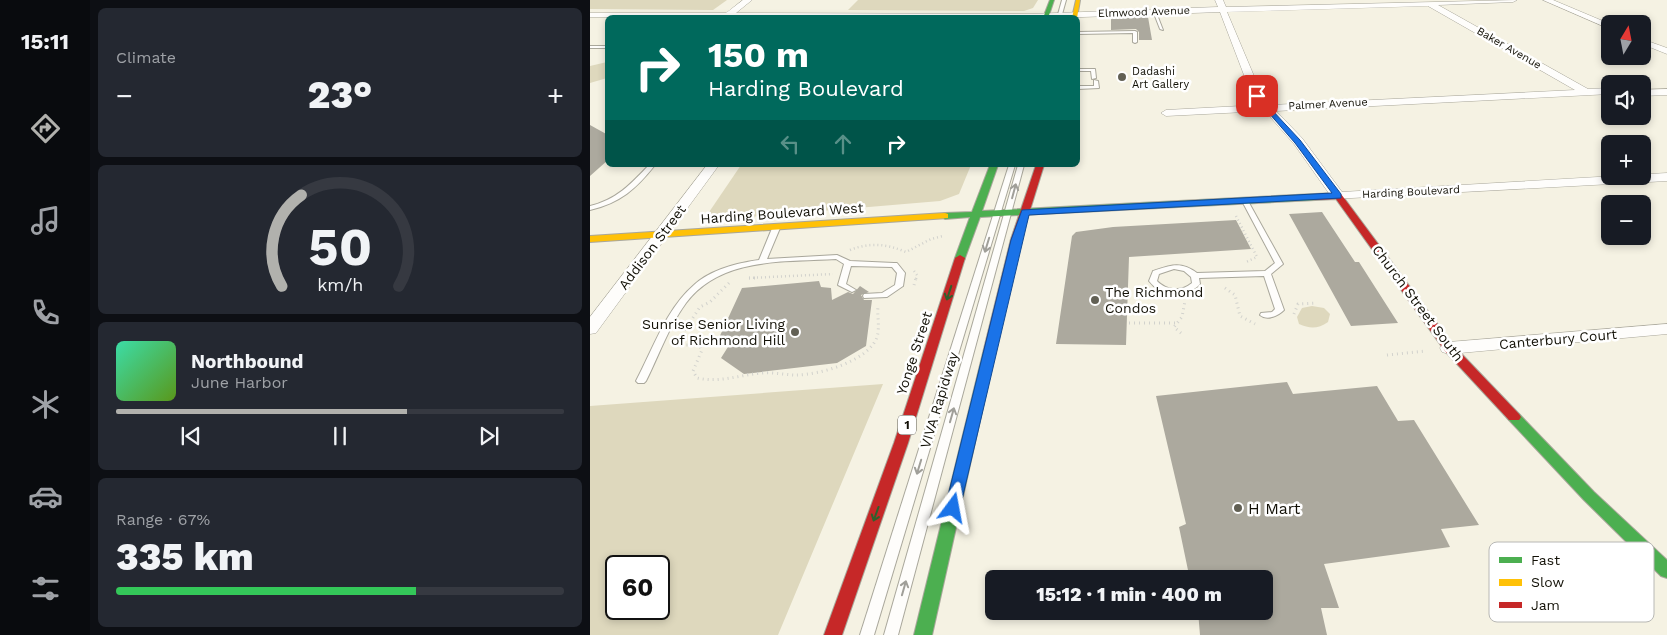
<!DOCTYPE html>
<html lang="en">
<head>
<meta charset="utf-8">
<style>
	body { margin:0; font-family:"Work Sans",sans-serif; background:#242831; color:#f1f3f6; height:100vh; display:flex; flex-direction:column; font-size:19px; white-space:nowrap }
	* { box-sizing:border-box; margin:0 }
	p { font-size:16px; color:#9ea1a6 }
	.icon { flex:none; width:28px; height:28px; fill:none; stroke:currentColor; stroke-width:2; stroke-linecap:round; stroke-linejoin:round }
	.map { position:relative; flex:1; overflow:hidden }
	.side { display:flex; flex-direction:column; gap:8px; padding:8px; background:#0d0f14; width:500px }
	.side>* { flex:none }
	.banner { position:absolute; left:15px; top:15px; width:475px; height:152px; border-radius:8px; box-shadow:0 2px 8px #0003; background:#00695c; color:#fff; overflow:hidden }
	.needle { width:32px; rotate:10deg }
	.controls { position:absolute; left:1011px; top:15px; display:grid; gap:10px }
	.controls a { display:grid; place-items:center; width:50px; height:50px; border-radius:8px; background:#171b24; box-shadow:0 2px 8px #0003; font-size:25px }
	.speed { position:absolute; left:15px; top:555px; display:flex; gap:10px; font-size:25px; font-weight:700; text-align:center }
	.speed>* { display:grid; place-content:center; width:65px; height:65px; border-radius:50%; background:#171b24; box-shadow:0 2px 8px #0003; line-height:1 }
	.speed .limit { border:2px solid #111; border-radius:8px; background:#fff; color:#111 }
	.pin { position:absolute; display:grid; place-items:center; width:42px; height:42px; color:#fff; margin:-21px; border-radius:10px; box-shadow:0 2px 8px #0006 }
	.me { position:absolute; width:55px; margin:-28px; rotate:13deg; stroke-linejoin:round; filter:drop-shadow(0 0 4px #0008) }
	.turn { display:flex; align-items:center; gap:18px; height:105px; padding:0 20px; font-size:22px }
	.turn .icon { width:65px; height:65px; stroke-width:2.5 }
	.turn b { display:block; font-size:35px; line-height:42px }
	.lanes { display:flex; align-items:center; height:48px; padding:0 20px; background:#0003; justify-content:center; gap:25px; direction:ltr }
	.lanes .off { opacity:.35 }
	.big { font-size:38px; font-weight:800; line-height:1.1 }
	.side .tile { flex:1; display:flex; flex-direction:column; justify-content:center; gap:8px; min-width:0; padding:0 18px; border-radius:8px; background:#242831 }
	.side .dial { align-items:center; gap:0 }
	.dial svg { height:130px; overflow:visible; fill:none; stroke:#363941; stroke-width:7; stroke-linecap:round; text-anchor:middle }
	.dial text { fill:#f1f3f6; stroke:none }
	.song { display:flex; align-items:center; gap:15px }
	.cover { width:60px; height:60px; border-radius:8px; background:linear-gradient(135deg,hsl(160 70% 55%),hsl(90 70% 35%)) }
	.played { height:5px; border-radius:2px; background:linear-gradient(90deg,#b1b1ad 65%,#363941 65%) }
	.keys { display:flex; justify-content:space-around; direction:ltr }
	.heat { display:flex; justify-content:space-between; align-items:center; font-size:28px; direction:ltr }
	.charge { height:8px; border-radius:4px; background:linear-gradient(90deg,#34c759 67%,#363941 0) }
	.trip { position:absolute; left:395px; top:570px; width:288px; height:50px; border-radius:8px; background:#171b24; box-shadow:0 2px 8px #0003; font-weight:800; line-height:50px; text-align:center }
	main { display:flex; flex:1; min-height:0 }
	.dock { display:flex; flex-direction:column; width:90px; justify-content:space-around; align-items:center; background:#090b0e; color:#9ea1a6 }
	.dock .icon { width:35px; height:35px }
	.dock .on { color:#b1b1ad }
	.dock b { font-size:22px; color:#f1f3f6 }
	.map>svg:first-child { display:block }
	.green { fill:#ded8bd; fill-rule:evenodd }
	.building { fill:#aca99e }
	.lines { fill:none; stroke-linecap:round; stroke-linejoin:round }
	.lane-casing { stroke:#a9a79b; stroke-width:2 }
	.street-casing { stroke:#a9a79b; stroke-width:1 }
	.fast-casing { stroke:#a9a79b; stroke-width:2 }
	.slow-casing { stroke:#a9a79b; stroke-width:2 }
	.jam-casing { stroke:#a9a79b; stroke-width:2 }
	.path-far1 { stroke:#d2d2cd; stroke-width:2.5; stroke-dasharray:1 3; stroke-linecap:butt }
	.path { stroke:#d2d2cd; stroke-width:3; stroke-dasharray:1 4; stroke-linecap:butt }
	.lane { fill:#fefdfb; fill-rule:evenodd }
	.street { fill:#fefdfb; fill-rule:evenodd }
	.fast { fill:#4caf50; fill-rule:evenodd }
	.slow { fill:#ffc107; fill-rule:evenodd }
	.jam { fill:#c62828; fill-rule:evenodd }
	.oneway { stroke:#a09f99 }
	.oneway2 { stroke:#30602c }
	.route { fill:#1a73e8; stroke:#114b97 }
	.poi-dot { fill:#626054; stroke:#fff; stroke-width:2 }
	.labels { text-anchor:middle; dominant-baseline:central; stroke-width:5; stroke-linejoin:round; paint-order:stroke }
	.far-street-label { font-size:11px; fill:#131107; stroke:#fff }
	.far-poi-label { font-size:11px; fill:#131107; stroke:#fff; text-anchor:start }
	.shield { fill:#fff; stroke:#5a5851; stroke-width:1 }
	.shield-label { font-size:12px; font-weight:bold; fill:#131107 }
	.street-label { font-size:14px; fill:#131107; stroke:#fff }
	.poi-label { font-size:14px; fill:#131107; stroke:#fff; text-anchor:start }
	.near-poi-label { font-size:16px; fill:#131107; stroke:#fff; text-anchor:start }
	.key { fill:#fff; stroke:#b8b8b5; stroke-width:1 }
	.key-label { font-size:14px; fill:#131107 }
</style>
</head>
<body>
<main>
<nav class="dock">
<b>15:11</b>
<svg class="icon on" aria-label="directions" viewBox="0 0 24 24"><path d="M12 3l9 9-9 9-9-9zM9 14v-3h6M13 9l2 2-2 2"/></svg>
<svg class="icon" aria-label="music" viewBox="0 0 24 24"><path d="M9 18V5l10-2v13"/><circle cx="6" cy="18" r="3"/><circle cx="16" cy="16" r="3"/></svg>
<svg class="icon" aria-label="phone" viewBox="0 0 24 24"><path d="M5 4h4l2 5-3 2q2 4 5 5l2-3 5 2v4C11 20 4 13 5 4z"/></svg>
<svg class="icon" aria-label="climate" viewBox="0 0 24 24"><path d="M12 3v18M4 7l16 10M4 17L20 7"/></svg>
<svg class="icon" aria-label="car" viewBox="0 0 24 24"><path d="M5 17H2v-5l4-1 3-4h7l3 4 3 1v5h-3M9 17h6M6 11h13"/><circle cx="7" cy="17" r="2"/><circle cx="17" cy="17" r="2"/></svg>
<svg class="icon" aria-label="filters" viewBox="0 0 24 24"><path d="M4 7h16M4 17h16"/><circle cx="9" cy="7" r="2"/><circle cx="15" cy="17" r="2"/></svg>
</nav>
<section class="side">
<div class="tile"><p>Climate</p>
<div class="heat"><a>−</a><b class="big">23°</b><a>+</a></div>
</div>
<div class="tile dial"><svg viewBox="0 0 100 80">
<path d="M14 69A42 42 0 1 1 86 69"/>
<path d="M14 69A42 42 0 0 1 26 13" stroke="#b1b1ad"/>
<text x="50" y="56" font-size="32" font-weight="700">50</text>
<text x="50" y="72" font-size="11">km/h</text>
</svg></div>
<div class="tile">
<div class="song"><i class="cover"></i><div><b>Northbound</b><p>June Harbor</p></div></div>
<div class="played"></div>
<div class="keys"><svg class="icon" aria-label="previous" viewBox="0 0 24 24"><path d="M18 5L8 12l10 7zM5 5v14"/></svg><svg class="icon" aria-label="pause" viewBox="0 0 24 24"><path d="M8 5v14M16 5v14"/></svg><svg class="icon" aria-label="next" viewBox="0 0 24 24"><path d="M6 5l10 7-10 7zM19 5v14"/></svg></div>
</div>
<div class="tile"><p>Range · 67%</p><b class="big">335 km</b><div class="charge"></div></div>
</section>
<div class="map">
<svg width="1077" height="635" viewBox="0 0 1077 635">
	<rect width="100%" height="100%" fill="#f5f2e3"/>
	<g class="green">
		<polygon points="0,0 137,0 123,10 0,9"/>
		<polygon points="268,0 448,0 443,8 434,11 258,10"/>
		<polygon points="17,62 17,78 0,83 0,66"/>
		<polygon points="151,165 381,165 369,194 350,201 113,221"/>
		<path d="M722,306l12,2 6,6 -2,8c-10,7 -18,7 -29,2l-2,-7 5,-9z"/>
		<path d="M293,384l-105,251h-188v-229zM69,566v43h-43v-43z"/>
	</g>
	<g class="building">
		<polygon points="558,17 562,40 549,40 549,32 546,29 521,30 521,18"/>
		<polygon points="0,125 18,135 18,160 0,176"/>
		<polygon points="732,212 765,262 769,262 808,323 761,326 699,214"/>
		<polygon points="646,220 661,249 539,257 536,345 466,344 482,236 486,232 523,227"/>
		<polygon points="229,281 231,287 241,288 242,300 258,292 263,294 270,286 279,292 271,295 274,300 282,300 276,346 247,363 154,374 131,358 143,339 128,340 152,288"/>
		<polygon points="697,382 703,394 787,386 808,421 824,420 889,525 851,529 860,547 734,564 749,608 731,608 737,635 610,635 608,611 674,611 674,579 606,579 606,575 599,575 589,527 596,524 566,396"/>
	</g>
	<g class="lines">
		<defs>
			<g id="lane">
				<polygon points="472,0 476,0 471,18 467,18"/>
				<polygon points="563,11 566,12 573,30 570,29"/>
				<polygon points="545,31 547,32 547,42 545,43 543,42 543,33 488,34 488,32"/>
				<rect x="0" y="46" width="18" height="2"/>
				<polygon points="488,69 505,69 506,78 502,79 501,71 488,71"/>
				<polygon points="504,80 508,81 509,88 488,89 488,86 504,86"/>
				<path d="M59,165h6c-19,24 -35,38 -65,45v-4c26,-6 41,-22 59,-41z"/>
				<polygon points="419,165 425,165 284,635 270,635"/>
				<polygon points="428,165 434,165 308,635 294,635"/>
				<path d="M655,199l3,2 35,63 -12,10 13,36c-6,6 -17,11 -24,5l1,-2 11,-1 3,-3 -11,-33 -65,2 1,6c-14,15 -39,13 -51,-3l4,-10c18,-6 28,-10 44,2l68,-2 10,-8 -33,-62zM584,269l10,2 7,6 1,6c-11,9 -25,8 -35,-2l2,-7z"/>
				<path d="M183,226h3l4,2 -13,31 70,-4 13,6 44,2h3l8,10 -2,13 -16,11 -23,1 -1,-2 1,-2 18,-1 13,-8 2,-12 -5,-6 -41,-1 -5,18 10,6 -4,2 -14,-7 6,-21 -8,-5c-51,3 -116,-2 -150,44 -17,23 -27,52 -40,78l-2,2h-6l-2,-2c17,-32 30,-72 58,-96 16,-15 43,-22 65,-25z"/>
			</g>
			<g id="street">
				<path d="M153,0h9l-16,13 294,1 188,-7 -3,-7h8l3,7 291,-7 -4,2 -75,3 150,84 22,-1v6l-334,17 26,27 40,54 325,-19v8l-334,18 -39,-55 -29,-33 -99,5 -5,-3 5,-3 94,-5 -8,-9 -32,-84 -165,6 -465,-1v-4h136zM838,6l147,84 -304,15 -9,-10 -35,-83z"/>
				<polygon points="953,0 963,0 1020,24 1020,29"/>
				<polygon points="1052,39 1077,48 1077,54 1052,44"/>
				<polygon points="1077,89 1077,95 1052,96 1052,90"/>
				<polygon points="117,165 129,165 6,333 0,334 0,317"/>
				<polygon points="1077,324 1077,334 859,354 852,352 850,348 852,344 859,342"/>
			</g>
			<g id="fast">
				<polygon points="460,0 464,0 458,18 453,18"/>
				<polygon points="400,165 408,165 392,211 725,194 729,197 725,200 390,217 375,258 374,260 366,260 365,258 380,217 355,219 350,216 355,213 382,212"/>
				<polygon points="399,349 405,353 342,635 324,635 393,353"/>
				<polygon points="924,412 929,414 1004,492 1077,560 1077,578 1071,576 994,500 919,420 917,417 919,414"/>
			</g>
			<g id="slow">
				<polygon points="486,0 490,0 487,18 482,18"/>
				<polygon points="355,213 358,214 358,218 0,242 0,236"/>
			</g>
			<g id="jam">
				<polygon points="446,165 454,165 431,239 405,353 399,357 393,353 421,239"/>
				<polygon points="748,193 751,194 863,345 929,414 931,417 929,420 919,420 855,351 746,199 725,200 721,197 725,194"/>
				<polygon points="370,255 375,258 318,443 252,635 234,635 304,443 365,258"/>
			</g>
		</defs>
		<use href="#lane" class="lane-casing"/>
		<use href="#street" class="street-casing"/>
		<use href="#fast" class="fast-casing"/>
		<use href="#slow" class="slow-casing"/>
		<use href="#jam" class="jam-casing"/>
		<g class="path-far1">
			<polyline points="646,216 667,257 656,262"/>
			<path d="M260,250c20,-8 37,-6 56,2l25,-13 12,-3"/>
			<polyline points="324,271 327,275 326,279"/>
			<polyline points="159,278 243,274"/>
		</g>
		<g class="path">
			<polyline points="159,278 167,278"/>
			<path d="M139,283l-19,19 -10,5 -25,38h24l3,5 -9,21 4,7c23,5 42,-3 65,-5 11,-1 23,2 34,2 23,0 73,-14 81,-38 3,-10 0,-21 1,-31"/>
			<polyline points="324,285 326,278"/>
			<polyline points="635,288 645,295 650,316 665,324"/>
			<polyline points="704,314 708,304 727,303"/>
			<polyline points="539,323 585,323"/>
			<polyline points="591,333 584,327 592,317 595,301"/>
			<polyline points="797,355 836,351"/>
		</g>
		<use href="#lane" class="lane"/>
		<use href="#street" class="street"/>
		<use href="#fast" class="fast"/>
		<use href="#slow" class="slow"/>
		<use href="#jam" class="jam"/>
	</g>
	<defs><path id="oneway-shaft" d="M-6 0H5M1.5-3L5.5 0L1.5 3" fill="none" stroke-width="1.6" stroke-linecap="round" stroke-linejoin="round" transform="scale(1.25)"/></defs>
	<g class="oneway">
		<use href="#oneway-shaft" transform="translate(424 191) rotate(-75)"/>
		<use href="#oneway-shaft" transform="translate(397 245) rotate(107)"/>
		<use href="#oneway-shaft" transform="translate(362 415) rotate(-74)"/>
		<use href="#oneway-shaft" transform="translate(329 467) rotate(107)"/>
		<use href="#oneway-shaft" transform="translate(314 588) rotate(-74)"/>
	</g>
	<g class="oneway2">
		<use href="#oneway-shaft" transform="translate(359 293) rotate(108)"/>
		<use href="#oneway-shaft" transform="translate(286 514) rotate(110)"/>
	</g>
	<polygon class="route" points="667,94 710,140 751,194 751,198 439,215 370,508 368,512 363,514 357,512 355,508 421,240 432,210 742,193 705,143 665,97"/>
	<g class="poi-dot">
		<circle cx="532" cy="77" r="5"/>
		<circle cx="505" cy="300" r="5"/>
		<circle cx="205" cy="332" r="5"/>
		<circle cx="648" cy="508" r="5"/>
	</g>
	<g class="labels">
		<g class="far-street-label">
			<text transform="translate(554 12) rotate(-2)">Elmwood Avenue</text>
			<text transform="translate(919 48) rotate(30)">Baker Avenue</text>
			<text transform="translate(738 104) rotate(-3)">Palmer Avenue</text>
			<text transform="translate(821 192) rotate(-3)">Harding Boulevard</text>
		</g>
		<g class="far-poi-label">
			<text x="542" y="71">Dadashi<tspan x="542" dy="13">Art Gallery</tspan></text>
		</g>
		<rect class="shield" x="308" y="415.5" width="18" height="19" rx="4"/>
		<g class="shield-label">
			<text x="317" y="425">1</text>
		</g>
		<g class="street-label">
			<text transform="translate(192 213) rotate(-4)">Harding Boulevard West</text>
			<text transform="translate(62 247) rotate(-53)">Addison Street</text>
			<text transform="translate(828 303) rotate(53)">Church Street South</text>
			<text transform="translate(968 339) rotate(-5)">Canterbury Court</text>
			<text transform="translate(324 353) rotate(-72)">Yonge Street</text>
			<text transform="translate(349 400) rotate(-73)">VIVA Rapidway</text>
		</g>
		<g class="poi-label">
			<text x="515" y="292">The Richmond<tspan x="515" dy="16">Condos</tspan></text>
			<text x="195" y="324" text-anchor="end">Sunrise Senior Living<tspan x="195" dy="16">of Richmond Hill</tspan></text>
		</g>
		<g class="near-poi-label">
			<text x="658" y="508">H Mart</text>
		</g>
	</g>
	<rect x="899" y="542" width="165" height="80" rx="8" class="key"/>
	<rect x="909" y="557" width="23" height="6" fill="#4caf50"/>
	<rect x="909" y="579" width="23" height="7" fill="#ffc107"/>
	<rect x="909" y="602" width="23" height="6" fill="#c62828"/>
	<g class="key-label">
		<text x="941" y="565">Fast</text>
		<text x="941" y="587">Slow</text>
		<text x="941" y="610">Jam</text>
	</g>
</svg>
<div class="controls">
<a><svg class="needle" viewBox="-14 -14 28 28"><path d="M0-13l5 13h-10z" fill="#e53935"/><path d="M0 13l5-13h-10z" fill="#9ea1a6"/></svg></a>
<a><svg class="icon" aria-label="sound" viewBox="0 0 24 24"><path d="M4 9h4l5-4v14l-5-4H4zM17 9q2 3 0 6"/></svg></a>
<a>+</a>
<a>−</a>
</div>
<div class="speed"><div class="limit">60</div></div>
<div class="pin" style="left:667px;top:96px;background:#d93025"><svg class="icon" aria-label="arrive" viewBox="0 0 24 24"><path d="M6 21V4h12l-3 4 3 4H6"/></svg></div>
<svg class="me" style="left:363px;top:508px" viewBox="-20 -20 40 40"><path d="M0-17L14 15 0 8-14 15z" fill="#1a73e8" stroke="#fff" stroke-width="4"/></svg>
<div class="trip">15:12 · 1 min · 400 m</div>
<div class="banner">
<div class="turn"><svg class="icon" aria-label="right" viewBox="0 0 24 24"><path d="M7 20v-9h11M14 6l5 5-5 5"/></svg><div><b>150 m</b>Harding Boulevard</div></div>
<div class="lanes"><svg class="icon off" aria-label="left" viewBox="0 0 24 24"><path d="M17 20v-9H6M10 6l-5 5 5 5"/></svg><svg class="icon off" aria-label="ahead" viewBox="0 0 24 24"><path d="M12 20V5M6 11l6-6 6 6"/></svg><svg class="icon" aria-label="right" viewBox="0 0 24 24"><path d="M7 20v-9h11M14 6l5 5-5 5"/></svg></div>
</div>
</div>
</main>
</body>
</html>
